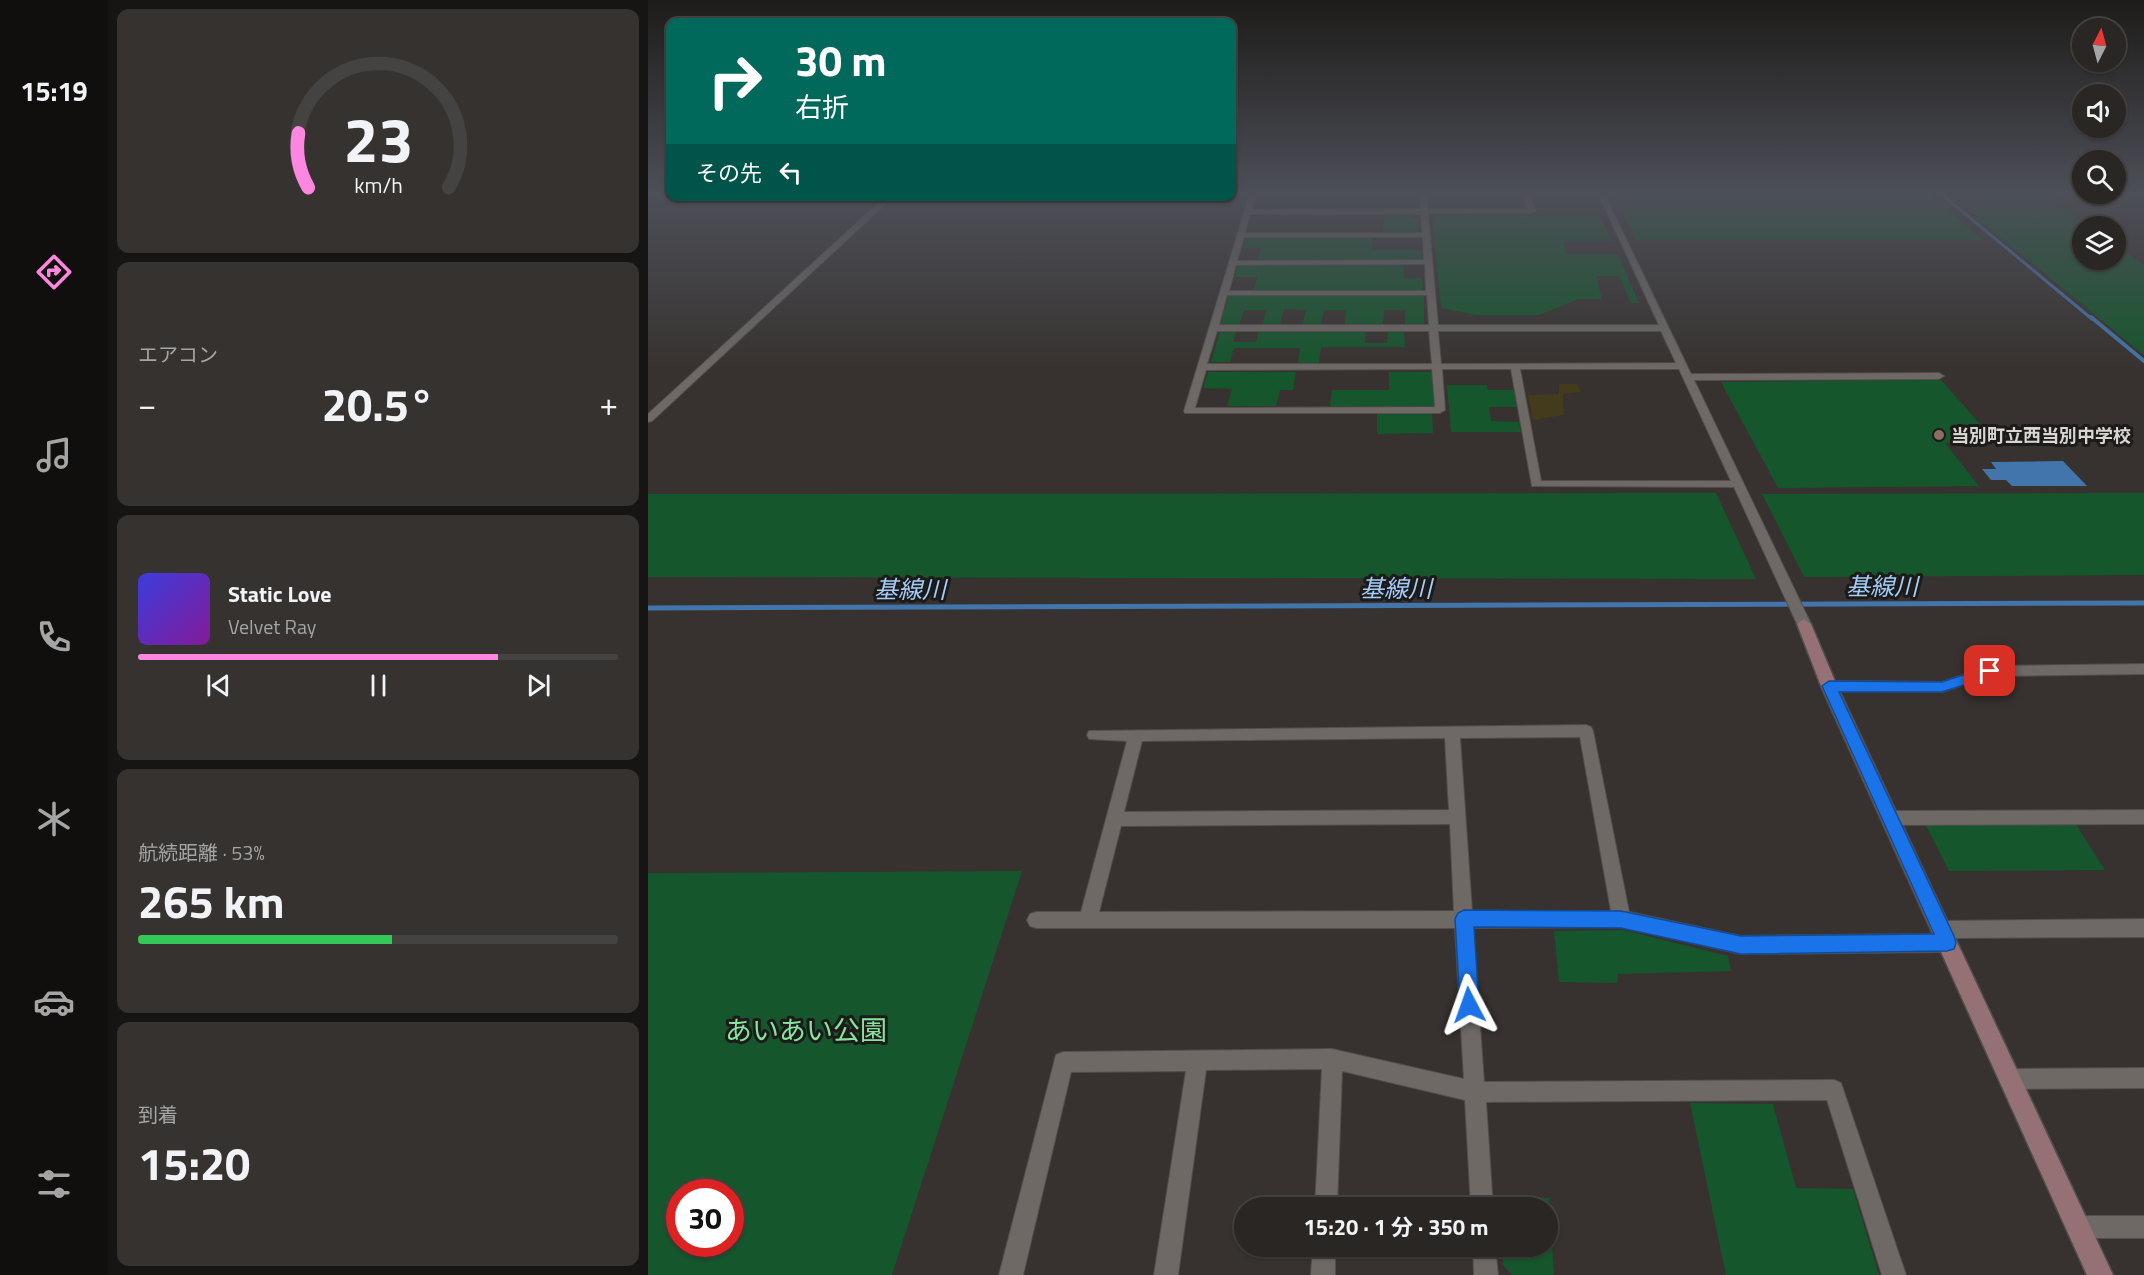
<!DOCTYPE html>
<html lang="ja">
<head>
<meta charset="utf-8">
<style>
	body { margin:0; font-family:"Titillium Web","Noto Sans JP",sans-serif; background:#353230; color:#f1f3f6; height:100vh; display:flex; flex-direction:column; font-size:22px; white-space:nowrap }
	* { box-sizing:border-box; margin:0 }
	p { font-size:20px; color:#a5a5a6 }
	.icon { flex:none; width:33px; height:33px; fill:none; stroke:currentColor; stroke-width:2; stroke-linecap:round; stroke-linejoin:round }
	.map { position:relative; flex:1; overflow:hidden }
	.details { display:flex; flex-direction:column; gap:9px; padding:9px; background:#171513; width:540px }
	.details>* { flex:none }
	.hud { position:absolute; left:18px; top:18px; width:570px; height:183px; border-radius:12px; box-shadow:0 2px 4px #0004,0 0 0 2px #454341; background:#00695c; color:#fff; overflow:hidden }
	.needle { width:39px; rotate:6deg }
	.buttons { position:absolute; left:1424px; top:18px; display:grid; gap:12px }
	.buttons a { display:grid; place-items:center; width:54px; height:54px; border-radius:50%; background:#292623; box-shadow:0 2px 4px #0004,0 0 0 2px #454341; font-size:30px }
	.speed { position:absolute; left:18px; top:1179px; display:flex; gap:12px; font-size:30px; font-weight:700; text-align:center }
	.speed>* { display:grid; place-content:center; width:78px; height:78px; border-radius:50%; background:#292623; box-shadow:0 2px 4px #0004,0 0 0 2px #454341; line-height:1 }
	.speed .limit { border:9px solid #d22; background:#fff; color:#111 }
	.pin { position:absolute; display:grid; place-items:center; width:51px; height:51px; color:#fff; margin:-26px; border-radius:12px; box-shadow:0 3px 9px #0006 }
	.me { position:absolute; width:66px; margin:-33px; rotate:356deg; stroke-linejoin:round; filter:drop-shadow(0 0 4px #0008) }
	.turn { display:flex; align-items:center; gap:21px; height:126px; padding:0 30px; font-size:27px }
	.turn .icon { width:78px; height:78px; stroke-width:2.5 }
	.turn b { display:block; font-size:42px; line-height:51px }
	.then { display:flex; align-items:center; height:57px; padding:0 30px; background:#0003; gap:12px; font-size:22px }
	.big { font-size:45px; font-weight:700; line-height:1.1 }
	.details .tile { flex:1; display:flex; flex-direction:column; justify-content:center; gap:9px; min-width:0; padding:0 21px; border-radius:12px; background:#353230 }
	.details .dial { align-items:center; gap:0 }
	.dial svg { height:156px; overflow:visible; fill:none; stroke:#454341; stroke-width:7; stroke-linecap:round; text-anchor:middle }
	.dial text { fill:#f1f3f6; stroke:none }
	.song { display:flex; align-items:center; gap:18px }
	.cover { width:72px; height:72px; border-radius:9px; background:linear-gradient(135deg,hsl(240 70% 55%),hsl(290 70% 35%)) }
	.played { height:6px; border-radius:3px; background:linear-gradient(90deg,#fd86e1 75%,#454341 75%) }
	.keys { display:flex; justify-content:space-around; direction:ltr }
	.heat { display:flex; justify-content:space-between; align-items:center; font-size:33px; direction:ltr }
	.charge { height:9px; border-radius:4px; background:linear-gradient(90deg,#34c759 53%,#454341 0) }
	.trip { position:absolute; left:586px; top:1197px; width:324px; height:60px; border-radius:30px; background:#292623; box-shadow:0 2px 4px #0004,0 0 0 2px #454341; font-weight:700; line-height:60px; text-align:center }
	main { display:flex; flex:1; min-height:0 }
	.menu { display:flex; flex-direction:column; width:108px; justify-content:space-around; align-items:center; background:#100f0e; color:#a5a5a6 }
	.menu .icon { width:42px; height:42px }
	.menu .active { color:#fd86e1 }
	.menu b { font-size:27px; color:#f1f3f6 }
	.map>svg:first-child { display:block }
	.green { fill:#15562c; fill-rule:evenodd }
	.sand { fill:#433b1b }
	.water { fill:#4275ab }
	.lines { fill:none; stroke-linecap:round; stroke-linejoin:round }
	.stream-far2 { stroke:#4275ab; stroke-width:3 }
	.stream-far1 { stroke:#4275ab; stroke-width:4 }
	.stream { stroke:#4275ab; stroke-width:5 }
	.street-casing { stroke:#524e4c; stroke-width:2 }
	.secondary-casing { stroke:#524e4c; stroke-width:3 }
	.street { fill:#6e6965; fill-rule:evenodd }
	.secondary { fill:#957175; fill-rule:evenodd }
	.route { fill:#1a73e8; stroke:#114b97; stroke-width:1.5 }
	.education-dot { fill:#8d6e63; stroke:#1d1b19; stroke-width:2 }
	.labels { text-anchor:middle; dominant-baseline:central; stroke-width:6; stroke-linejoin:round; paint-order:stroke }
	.far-poi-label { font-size:18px; font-weight:bold; fill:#d8d5d3; stroke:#1d1b19; text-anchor:start }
	.water-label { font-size:24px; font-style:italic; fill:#a2ccfa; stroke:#1d1b19 }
	.near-park-label { font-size:27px; fill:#87e49f; stroke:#1d1b19 }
</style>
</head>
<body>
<main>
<nav class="menu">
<b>15:19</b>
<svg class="icon active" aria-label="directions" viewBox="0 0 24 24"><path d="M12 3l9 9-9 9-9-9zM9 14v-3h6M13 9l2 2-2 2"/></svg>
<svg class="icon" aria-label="music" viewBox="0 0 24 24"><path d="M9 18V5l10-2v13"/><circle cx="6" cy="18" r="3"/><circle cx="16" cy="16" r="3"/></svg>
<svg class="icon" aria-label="phone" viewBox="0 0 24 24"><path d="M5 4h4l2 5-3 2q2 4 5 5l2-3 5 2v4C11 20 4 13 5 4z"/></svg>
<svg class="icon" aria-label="climate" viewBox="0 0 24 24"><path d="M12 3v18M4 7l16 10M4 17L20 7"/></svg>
<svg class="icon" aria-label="car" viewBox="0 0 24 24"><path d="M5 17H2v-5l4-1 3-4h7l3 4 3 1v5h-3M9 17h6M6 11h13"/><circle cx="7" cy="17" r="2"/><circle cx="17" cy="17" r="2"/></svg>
<svg class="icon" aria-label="filters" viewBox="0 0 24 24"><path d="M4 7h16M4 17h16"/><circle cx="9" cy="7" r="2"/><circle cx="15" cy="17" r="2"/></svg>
</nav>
<section class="details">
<div class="tile dial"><svg viewBox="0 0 100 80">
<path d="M14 69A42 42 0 1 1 86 69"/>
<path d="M14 69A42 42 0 0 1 9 41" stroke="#fd86e1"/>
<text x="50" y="56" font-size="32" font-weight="700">23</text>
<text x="50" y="72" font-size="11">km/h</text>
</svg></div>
<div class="tile"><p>エアコン</p>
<div class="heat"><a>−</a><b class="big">20.5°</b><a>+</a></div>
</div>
<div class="tile">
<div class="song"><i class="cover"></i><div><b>Static Love</b><p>Velvet Ray</p></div></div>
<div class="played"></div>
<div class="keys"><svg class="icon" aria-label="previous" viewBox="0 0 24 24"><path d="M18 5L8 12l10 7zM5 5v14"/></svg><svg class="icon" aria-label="pause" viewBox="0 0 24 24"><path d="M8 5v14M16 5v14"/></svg><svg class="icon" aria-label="next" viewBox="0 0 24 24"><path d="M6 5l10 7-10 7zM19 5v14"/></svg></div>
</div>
<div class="tile"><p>航続距離 · 53%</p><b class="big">265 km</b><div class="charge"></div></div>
<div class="tile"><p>到着</p><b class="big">15:20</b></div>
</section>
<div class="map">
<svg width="1496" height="1275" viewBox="0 0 1496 1275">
	<rect width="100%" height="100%" fill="#37322f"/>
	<g class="green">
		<polygon points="965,193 1279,193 1335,240 988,240"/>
		<polygon points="1299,193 1393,193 1441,226 1434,226 1434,260 1467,260 1467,244 1496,265 1496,355"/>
		<polygon points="736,214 765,214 765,218 771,218 771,232 735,233"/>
		<polygon points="784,214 951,215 963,241 916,241 918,254 970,254 991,303 983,303 971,276 948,276 954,299 931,299 891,315 828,315 793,308"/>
		<polygon points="598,237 724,237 724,250 773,250 774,260 610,260 613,248 595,248"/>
		<polygon points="590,265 755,265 756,278 774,278 775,291 606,291 609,277 587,277"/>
		<polygon points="581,295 776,296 776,324 757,324 757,310 736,310 735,324 697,324 698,310 676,310 673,324 655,324 658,310 636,309 632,324 615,324 618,310 596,310 591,325 572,325"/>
		<polygon points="572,331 588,331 585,342 608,342 611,331 718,331 717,343 739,343 740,331 756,331 757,347 673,347 671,363 650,363 652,348 586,348 582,362 563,362"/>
		<polygon points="560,372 648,372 645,390 632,390 628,406 579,406 584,389 555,388"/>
		<polygon points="741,372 784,372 786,406 682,406 684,390 741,390"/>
		<polygon points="1293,380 1345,439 1341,442 1297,443 1331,486 1130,488 1073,382"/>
		<polygon points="799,385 839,385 840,390 866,390 870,407 841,407 843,421 871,422 873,432 803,432"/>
		<polygon points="784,413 785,433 729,434 729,414"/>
		<polygon points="1068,493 1108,579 0,577 0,494"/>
		<polygon points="1496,493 1496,575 1156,577 1114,494"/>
		<polygon points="1427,823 1457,870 1301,871 1277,824"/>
		<path d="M374,871l-130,404h-244v-402zM82,1192v52h-50v-52z"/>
		<polygon points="975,930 1080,956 1083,971 970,974 969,983 911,982 906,931"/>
		<polygon points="1042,1103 1125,1104 1148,1188 1205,1189 1231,1275 1078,1275"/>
		<polygon points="853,1196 901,1198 906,1275 864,1275 855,1265 855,1247 900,1246 900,1208 853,1207"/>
	</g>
	<polygon class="sand" points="911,384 929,384 933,392 915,394 916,415 885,420 880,395 911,394"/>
	<polygon class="water" points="1415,461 1439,486 1364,486 1358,480 1343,480 1334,469 1348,469 1343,462"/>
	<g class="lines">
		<polyline class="stream-far2" points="1292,193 1444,319"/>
		<polyline class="stream-far1" points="1443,317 1496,361"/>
		<polyline class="stream" points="0,608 1496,603"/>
		<defs>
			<g id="street">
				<path d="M602,193h6l-4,17 169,-1 -1,-16h6l2,16h100l-5,-16h6l7,18 -4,2h-104l10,112h221l-61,-132h6l87,181 248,-1 5,3 -5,3 -245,1 117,244 -7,5 -7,-5 -63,-137 -202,-1 -21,-117h-69l3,41 -5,3h-255l-1,-2zM602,214h171l1,19h-177zM596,237h179l1,23 -187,1zM777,264l1,27h-197l7,-26zM579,295h200l2,30h-210zM569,331h212l3,33h-225zM790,331h223l15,32 -235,1zM784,369l3,38 -240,1 11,-38zM872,369h159l52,112h-190z"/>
				<polygon points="238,196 246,196 4,421 0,422 0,414"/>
				<polygon points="1496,664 1496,674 1342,676 1294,692 1181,691 1176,690 1174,686 1176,682 1181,681 1294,682 1342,666"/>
				<path d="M938,725l5,2 2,4 36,181 112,24 193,-2 -2,-4 3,-6 6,-3 203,-2v18l-190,1 2,5 -3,6 -6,3 -206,2 -120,-27 -148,1 11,154 350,-2 7,3 65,192h-24l-55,-175 -341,2 7,106h-22l-6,-108 -123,-29 -5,137h-22l7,-139 -116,1 -28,205h-24l32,-204 -115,1 -48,203h-24l57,-220 7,-3 269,-3 132,30 -9,-151h-419l-6,-2 -3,-6 3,-6 6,-2h45l46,-171 -38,-2 -2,-4 2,-4zM932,737l31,174h-139l-12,-173zM797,738l4,72 -325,2 18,-71zM802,824l4,87 -355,1 22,-86z"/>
				<polygon points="1496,810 1496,824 1242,825 1236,823 1234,818 1236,813 1242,811"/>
				<polygon points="1496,1068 1496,1088 1362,1089 1355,1086 1352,1079 1355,1072 1362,1069"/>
				<polygon points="1430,1216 1496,1216 1496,1238 1430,1238 1422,1235 1419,1227 1422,1219"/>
				<polygon points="665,1246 687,1246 687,1275 663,1275"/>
				<polygon points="825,1246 847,1246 850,1275 826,1275"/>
			</g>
			<polygon id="secondary" points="1156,619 1163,624 1189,686 1465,1275 1439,1275 1173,686 1149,624"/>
		</defs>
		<use href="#street" class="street-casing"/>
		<use href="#secondary" class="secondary-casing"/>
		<use href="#street" class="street"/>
		<use href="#secondary" class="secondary"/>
	</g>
	<linearGradient id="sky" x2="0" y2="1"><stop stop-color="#1e1c1a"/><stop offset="0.52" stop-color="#4d4f58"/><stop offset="1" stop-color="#4d4f58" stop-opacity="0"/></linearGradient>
	<rect width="1496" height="371" fill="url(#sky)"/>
	<polygon class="route" points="1342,666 1349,671 1347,675 1294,692 1191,692 1306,936 1308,943 1306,949 1299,951 1093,954 973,928 826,927 831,1005 828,1012 821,1015 815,1012 812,1005 807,919 810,913 816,910 973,911 1093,936 1286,934 1174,686 1181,681 1294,682"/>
	<circle class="education-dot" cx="1291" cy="435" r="6"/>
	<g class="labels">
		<g class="far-poi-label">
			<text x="1303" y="435">当別町立西当別中学校</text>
		</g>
		<g class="water-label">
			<text x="1234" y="586">基線川</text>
			<text x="748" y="588">基線川</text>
			<text x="262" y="589">基線川</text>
		</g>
		<g class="near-park-label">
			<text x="158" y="1029">あいあい公園</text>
		</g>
	</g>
</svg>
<div class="buttons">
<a><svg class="needle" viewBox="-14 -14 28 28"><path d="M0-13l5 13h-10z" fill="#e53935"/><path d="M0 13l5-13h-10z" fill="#a5a5a6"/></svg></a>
<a><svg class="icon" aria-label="sound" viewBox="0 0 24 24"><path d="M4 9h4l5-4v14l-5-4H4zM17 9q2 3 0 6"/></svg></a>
<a><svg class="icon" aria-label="search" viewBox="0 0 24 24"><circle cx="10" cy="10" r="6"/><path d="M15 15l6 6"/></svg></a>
<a><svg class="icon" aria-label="layers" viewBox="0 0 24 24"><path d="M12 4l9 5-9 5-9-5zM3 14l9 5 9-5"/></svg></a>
</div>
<div class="speed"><div class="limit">30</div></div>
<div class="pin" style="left:1342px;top:671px;background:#d93025"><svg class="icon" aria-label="arrive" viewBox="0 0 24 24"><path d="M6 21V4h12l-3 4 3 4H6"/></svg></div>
<svg class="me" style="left:821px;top:1005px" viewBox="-20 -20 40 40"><path d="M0-17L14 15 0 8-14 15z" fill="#1a73e8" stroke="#fff" stroke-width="4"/></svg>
<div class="trip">15:20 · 1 分 · 350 m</div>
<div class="hud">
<div class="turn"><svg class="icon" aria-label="right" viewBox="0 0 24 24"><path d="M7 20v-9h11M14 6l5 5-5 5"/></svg><div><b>30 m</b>右折</div></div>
<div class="then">その先<svg class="icon" aria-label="left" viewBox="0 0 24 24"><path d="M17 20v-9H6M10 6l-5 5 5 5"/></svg></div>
</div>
</div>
</main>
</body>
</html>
